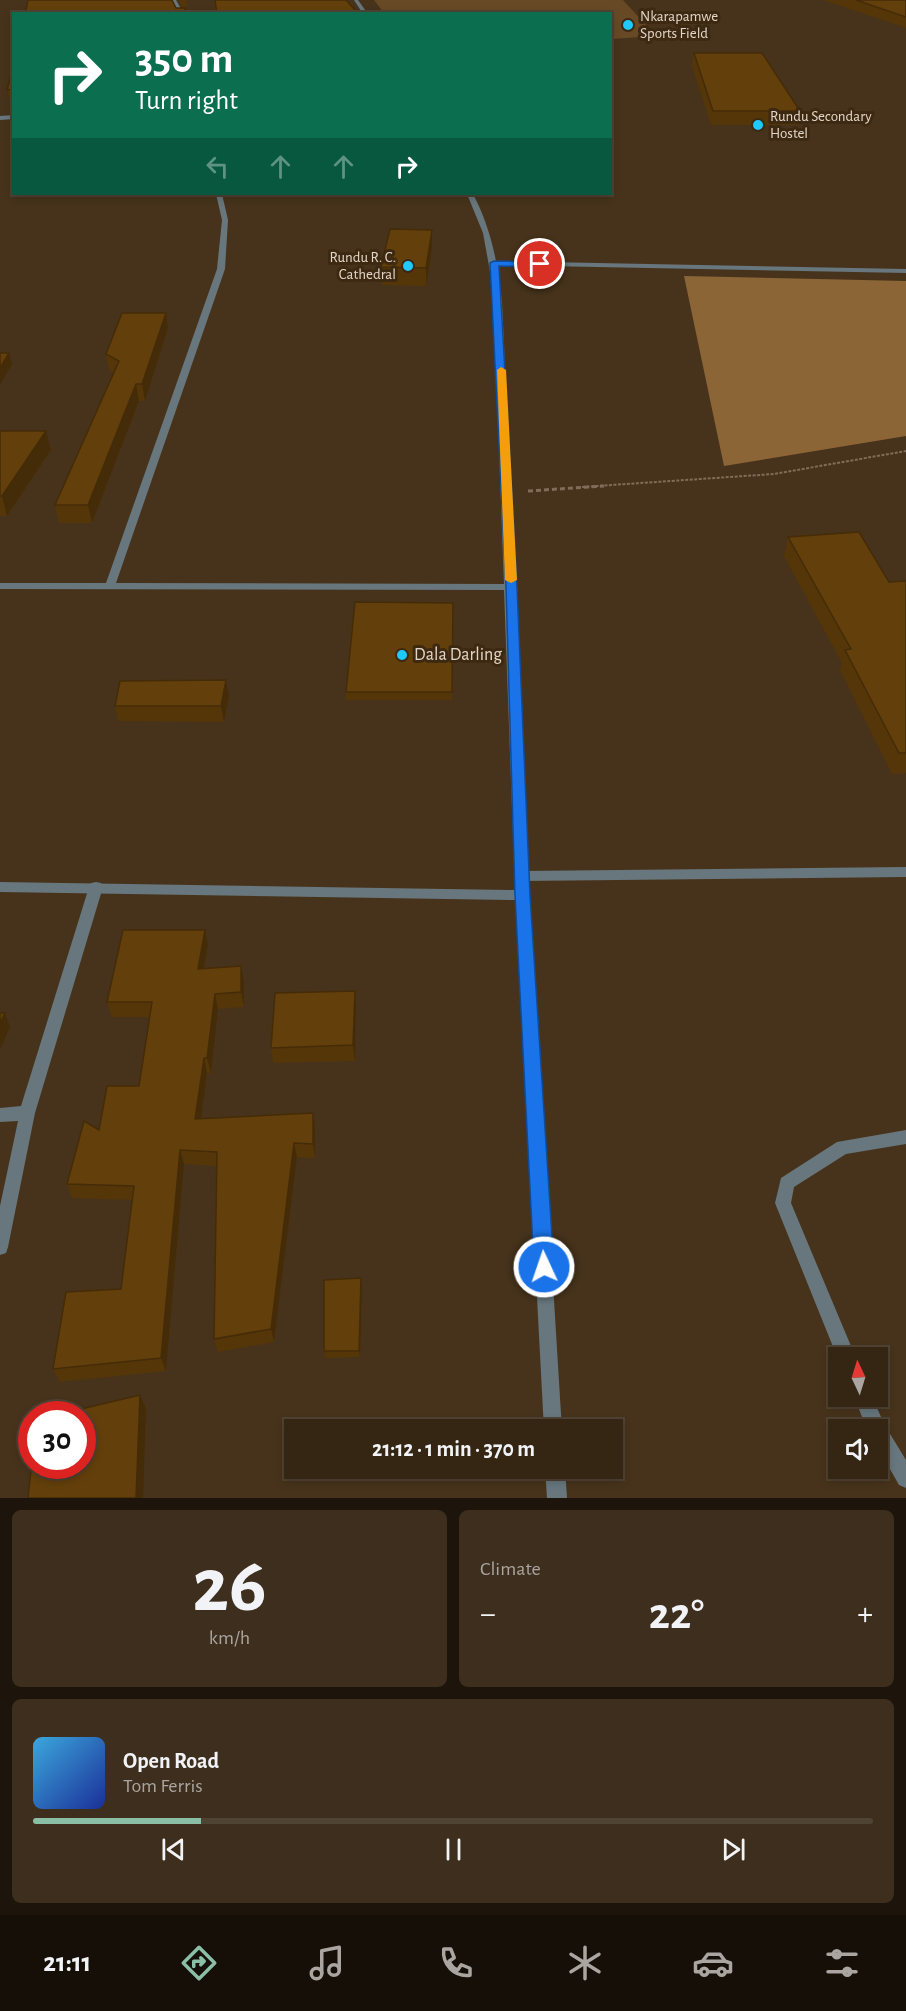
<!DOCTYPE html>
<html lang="en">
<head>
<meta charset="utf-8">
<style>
	body { margin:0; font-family:"Alegreya Sans",sans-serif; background:#3d2e1d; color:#f1f3f6; height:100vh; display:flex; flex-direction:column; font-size:22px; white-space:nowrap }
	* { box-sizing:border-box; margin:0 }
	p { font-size:20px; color:#aaa5a0 }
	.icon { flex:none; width:33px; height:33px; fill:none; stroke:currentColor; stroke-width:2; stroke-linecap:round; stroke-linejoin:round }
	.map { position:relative; height:1498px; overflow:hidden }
	.sheet { display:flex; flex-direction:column; gap:12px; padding:12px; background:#1d150b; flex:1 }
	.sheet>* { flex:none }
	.hud { position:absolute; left:12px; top:12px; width:600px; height:183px; border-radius:0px; box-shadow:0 3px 9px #0003,0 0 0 2px #4f4334; background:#0b6e4f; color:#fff; overflow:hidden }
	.needle { width:39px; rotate:356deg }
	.controls { position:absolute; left:828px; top:1347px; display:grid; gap:12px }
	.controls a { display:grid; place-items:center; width:60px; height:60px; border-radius:0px; background:#352614; box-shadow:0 3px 9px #0003,0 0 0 2px #4f4334; font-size:30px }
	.speed { position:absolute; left:18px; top:1401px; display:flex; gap:12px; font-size:30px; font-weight:700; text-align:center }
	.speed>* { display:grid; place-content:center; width:78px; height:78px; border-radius:50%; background:#352614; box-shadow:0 3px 9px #0003,0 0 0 2px #4f4334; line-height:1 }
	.speed .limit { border:9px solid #d22; background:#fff; color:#111 }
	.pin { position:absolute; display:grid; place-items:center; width:51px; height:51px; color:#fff; margin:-26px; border:3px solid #fff; border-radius:50%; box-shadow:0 2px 6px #0007 }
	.me { position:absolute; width:66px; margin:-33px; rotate:357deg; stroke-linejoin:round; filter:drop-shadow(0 0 4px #0008) }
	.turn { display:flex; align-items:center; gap:21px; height:126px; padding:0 24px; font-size:27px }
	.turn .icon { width:78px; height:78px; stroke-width:2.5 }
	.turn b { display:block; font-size:42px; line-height:51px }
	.lanes { display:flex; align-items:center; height:57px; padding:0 24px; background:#0003; justify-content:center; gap:30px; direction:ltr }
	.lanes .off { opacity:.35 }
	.big { font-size:45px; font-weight:600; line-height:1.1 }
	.sheet .card { flex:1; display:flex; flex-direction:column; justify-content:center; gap:9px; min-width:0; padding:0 21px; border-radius:9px; background:#3d2e1d }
	.sheet .dial { align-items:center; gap:0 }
	.dial b { font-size:78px; line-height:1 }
	.song { display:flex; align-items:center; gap:18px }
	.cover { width:72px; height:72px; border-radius:9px; background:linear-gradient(135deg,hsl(200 70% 55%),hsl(230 70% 35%)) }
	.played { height:6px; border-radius:3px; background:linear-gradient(90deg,#8abfa5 20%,#4f4334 20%) }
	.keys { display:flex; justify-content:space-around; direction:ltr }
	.heat { display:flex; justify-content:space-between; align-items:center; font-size:33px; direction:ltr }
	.sheet .tiles { flex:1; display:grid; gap:12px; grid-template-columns:1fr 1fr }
	.card:last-child { grid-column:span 2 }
	.trip { position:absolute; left:284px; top:1419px; width:339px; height:60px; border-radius:0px; background:#352614; box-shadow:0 3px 9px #0003,0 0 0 2px #4f4334; font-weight:600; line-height:60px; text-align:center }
	.menu { display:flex; height:96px; justify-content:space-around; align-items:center; background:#150f08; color:#aaa5a0 }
	.menu .icon { width:42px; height:42px }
	.menu .active { color:#8abfa5 }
	.menu b { font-size:27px; color:#f1f3f6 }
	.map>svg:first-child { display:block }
	.green { fill:#684925 }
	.forest { fill:#8c6536 }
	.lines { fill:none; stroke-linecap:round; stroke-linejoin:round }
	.path-far1 { stroke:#7f6d59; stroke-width:2; stroke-dasharray:3 1.5; stroke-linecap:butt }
	.path { stroke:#7f6d59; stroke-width:3; stroke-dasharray:5 3; stroke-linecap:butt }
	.lane { fill:#67777d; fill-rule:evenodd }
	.street { fill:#67777d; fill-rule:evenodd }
	.wall { fill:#553609 }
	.shaded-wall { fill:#452c08 }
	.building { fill:#633f0b; stroke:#452c08; stroke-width:1.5 }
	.route { fill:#1a73e8; stroke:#114b97; stroke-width:1.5 }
	.slow { fill:#f59e0b }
	.poi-dot { fill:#1ec9fd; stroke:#3d2911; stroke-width:2 }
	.labels { text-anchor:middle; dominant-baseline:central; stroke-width:6; stroke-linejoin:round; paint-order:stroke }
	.far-poi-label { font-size:15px; fill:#e3d6c8; stroke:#3d2911; text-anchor:start }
	.poi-label { font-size:18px; fill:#e3d6c8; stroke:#3d2911; text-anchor:start }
</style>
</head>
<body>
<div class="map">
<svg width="906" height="1498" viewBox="0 0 906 1498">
	<rect width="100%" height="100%" fill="#47331b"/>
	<polygon class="green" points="374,0 623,0 656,36 611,39 610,14 384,13"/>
	<polygon class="forest" points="684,276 906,281 906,436 724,466"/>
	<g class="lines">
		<polyline class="path-far1" points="582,487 774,474 906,451"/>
		<polyline class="path" points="528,491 604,486"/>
		<g class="lane">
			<polygon points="491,261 906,269 906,273 494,265 490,263"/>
			<polygon points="906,867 906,877 522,881 517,880 515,876 517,872 522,871"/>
			<polygon points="96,882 101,883 103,887 35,1113 8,1247 6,1253 0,1255 0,1206 18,1121 0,1122 0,1108 21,1106 89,887 91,883"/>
			<polygon points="906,1130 906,1144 846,1154 794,1187 791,1203 856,1358 838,1358 838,1359 775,1203 781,1178 837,1142"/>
			<polygon points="854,1396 872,1396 884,1424 906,1460 906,1488 899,1485 878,1448 878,1430 867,1430"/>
		</g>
		<g class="street">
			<polygon points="172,0 176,0 184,14 179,14"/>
			<polygon points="354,0 358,0 368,14 363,14"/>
			<polygon points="14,115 14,119 0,120 0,116"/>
			<path d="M216,194h6l6,26 -3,49 -109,314 388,1 -11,-296 -10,-55 -16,-39h6c18,34 25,70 29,108l13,283 2,2 -2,2 14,306 33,535h-18l-28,-530 -516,-8v-10l515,8 -11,-300 -504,-1v-6h106l111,-314 5,-49z"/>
			<polygon points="545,1468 565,1468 567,1498 547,1498"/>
		</g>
	</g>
	<g class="wall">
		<polygon points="179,0 187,0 186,14 25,14 183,8"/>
		<polygon points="823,0 906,0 906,28"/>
		<polygon points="694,53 800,111 797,125 711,125 692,66"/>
		<polygon points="14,63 14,98 9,98 7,90"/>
		<polygon points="14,119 14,136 13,137 11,128"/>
		<polygon points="432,248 426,286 382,285 381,267"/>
		<polygon points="166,313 168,328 145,401 139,401 92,523 59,523 55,505 114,373 109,370 106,354"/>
		<polygon points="0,431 51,450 7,516 0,516"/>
		<polygon points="788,537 889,582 906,581 906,773 892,774 840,670 842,663 784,556"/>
		<polygon points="453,603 452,700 346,700 346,692"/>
		<polygon points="229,696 224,722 118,721 115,706"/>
		<polygon points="208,945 204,968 241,966 244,981 244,1007 218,1009 211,1073 207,1073 201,1119 313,1113 315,1127 315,1158 297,1157 274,1342 218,1352 214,1339 217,1166 184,1164 166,1371 60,1382 53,1369 121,1289 132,1200 72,1198 67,1184 99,1130 139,1086 150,1017 112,1017 107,1002"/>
		<polygon points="355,991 356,1006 355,1061 273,1063 271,1048"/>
		<polygon points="361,1278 362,1285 360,1357 325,1358 324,1351"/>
	</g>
	<g class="shaded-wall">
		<polygon points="432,230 432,248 426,286 426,268"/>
		<polygon points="166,313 168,328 145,401 142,384"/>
		<polygon points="9,353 12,364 0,385 0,368"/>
		<polygon points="136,384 139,401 92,523 88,505"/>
		<polygon points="46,431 51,450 7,516 2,496"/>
		<polygon points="226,680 229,696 224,722 221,706"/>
		<polygon points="205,930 208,945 201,984 198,969"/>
		<polygon points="241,966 244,981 244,1007 241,992"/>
		<polygon points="355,991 356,1006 355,1061 353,1045"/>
		<polygon points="215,994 218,1009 211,1073 207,1058"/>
		<polygon points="5,1013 10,1027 0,1050 0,1023"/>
		<polygon points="204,1058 207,1073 199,1134 195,1119"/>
		<polygon points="313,1113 315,1127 315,1158 313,1144"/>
		<polygon points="294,1143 297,1157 274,1342 271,1329"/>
		<polygon points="180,1150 184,1164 166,1371 161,1358"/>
		<polygon points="361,1278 362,1285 360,1357 359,1351"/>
		<polygon points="140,1395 146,1408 143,1498 136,1498"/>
	</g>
	<g class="building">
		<polygon points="28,0 172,0 176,8 185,8 185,14 25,14"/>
		<polygon points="215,0 346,0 355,10 356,14 217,14"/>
		<polygon points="856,0 906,0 906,17"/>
		<polygon points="694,53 762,53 800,111 713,111"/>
		<polygon points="14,63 14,89 7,90"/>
		<polygon points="14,119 14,128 11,128"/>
		<polygon points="390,229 432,230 426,268 381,267"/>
		<polygon points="122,313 166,313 142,384 136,384 88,505 55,505 119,361 106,354"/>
		<polygon points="0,353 9,353 0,368"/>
		<polygon points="0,431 46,431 2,496 0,496"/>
		<polygon points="859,532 889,582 906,581 906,753 899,753 845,650 851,649 788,537"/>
		<polygon points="355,602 453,603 452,692 346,692"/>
		<polygon points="226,680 221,706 115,706 120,681"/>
		<polygon points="123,930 205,930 198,969 241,966 241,992 215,994 207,1058 204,1058 195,1119 313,1113 313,1144 294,1143 271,1329 214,1339 217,1152 180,1150 161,1358 53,1369 66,1292 121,1289 134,1186 67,1184 84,1121 99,1130 107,1086 139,1086 152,1002 107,1002"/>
		<polygon points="355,991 353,1045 271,1048 275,993"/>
		<polygon points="0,1013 5,1013 0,1023"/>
		<polygon points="361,1278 359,1351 324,1351 324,1280"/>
		<polygon points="140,1395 136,1498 28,1498 32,1461 32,1466 82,1466 82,1414 60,1414"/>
	</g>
	<polygon class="route" points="494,261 540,262 544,264 540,267 499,266 517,587 530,895 554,1267 551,1273 544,1276 537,1273 534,1267 515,895 506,587 490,263"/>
	<polygon class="slow" points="501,367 506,370 517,580 511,583 505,580 497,370"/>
	<g class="poi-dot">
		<circle cx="628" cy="25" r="6"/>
		<circle cx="758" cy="125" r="6"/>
		<circle cx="408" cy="266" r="6"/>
		<circle cx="402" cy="655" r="6"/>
	</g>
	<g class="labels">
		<g class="far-poi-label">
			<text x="640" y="16">Nkarapamwe<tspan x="640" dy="17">Sports Field</tspan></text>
			<text x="770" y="116">Rundu Secondary<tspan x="770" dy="17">Hostel</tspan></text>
			<text x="396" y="257" text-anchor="end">Rundu R. C.<tspan x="396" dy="17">Cathedral</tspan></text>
		</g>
		<g class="poi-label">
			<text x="414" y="655">Dala Darling</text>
		</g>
	</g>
</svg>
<div class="controls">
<a><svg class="needle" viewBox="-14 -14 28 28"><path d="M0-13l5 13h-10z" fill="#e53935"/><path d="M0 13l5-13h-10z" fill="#aaa5a0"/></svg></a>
<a><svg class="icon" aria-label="sound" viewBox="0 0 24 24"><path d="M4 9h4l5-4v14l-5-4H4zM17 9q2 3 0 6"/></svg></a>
</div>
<div class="speed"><div class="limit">30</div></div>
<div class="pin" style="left:540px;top:264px;background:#d93025"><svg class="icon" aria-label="arrive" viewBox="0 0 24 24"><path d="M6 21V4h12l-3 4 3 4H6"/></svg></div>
<svg class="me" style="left:544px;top:1267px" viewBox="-20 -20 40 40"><circle r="17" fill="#1a73e8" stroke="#fff" stroke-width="3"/><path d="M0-11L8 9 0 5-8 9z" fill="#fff"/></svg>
<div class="trip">21:12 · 1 min · 370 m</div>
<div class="hud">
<div class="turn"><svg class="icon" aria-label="right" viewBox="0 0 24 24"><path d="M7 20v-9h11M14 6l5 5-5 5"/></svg><div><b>350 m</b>Turn right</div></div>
<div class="lanes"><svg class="icon off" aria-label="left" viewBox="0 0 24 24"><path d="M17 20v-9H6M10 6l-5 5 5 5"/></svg><svg class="icon off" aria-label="ahead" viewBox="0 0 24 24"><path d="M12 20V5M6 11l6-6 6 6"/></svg><svg class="icon off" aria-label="ahead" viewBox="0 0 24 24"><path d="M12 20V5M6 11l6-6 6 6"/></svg><svg class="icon" aria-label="right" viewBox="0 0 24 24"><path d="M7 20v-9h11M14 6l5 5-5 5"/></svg></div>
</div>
</div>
<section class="sheet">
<div class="tiles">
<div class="card dial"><b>26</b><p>km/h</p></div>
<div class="card"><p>Climate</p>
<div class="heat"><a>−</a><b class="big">22°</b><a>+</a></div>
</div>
<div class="card">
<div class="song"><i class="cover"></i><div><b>Open Road</b><p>Tom Ferris</p></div></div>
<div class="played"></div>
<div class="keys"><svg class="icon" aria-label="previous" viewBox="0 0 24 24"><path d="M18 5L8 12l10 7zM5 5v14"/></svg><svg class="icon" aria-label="pause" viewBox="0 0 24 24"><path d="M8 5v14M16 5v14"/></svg><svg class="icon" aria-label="next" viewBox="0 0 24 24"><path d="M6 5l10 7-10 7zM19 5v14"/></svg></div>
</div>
</div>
</section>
<nav class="menu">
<b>21:11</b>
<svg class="icon active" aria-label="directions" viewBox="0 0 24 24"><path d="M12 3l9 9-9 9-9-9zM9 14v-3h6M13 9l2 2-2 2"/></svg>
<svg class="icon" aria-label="music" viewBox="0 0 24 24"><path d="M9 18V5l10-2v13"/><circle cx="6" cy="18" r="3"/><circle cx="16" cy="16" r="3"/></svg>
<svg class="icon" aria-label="phone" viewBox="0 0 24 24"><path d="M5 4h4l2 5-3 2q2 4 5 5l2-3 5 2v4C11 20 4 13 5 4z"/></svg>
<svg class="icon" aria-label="climate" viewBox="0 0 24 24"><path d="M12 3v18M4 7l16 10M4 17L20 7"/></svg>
<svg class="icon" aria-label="car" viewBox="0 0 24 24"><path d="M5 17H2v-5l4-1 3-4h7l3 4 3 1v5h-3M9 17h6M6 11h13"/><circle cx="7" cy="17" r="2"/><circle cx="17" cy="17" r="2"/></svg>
<svg class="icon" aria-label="filters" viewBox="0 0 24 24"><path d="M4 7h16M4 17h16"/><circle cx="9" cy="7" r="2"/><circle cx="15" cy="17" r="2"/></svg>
</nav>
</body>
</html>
